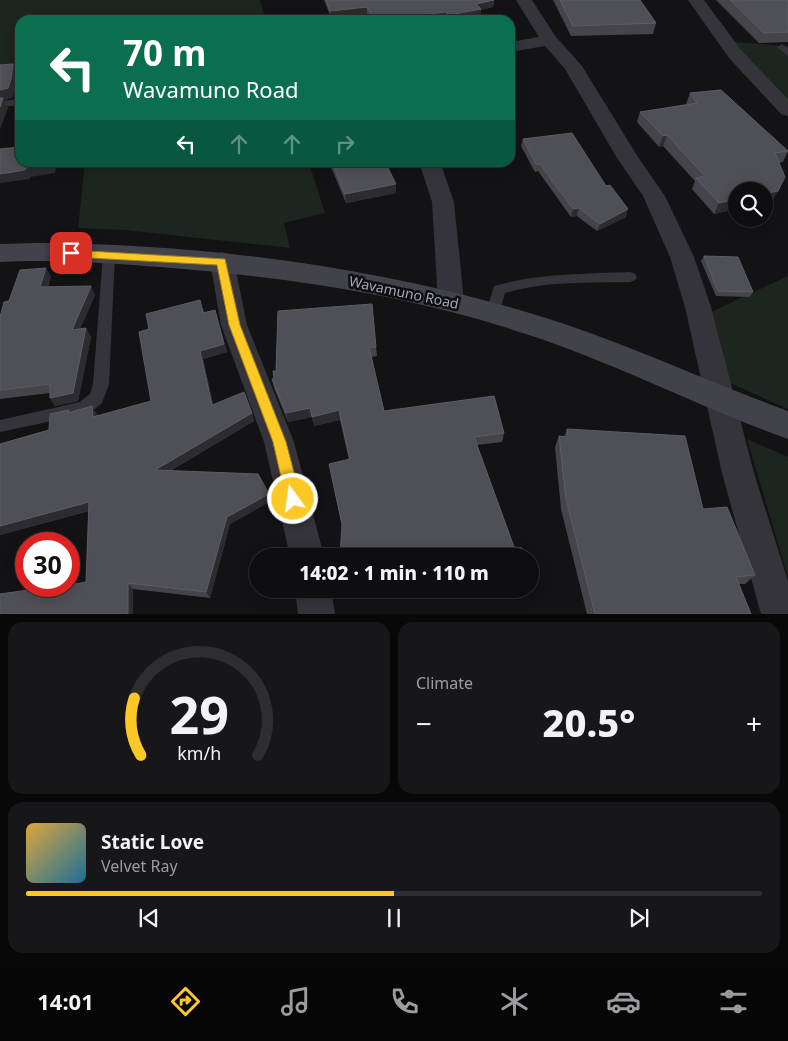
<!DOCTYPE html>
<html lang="en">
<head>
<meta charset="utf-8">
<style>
	body { margin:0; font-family:"Noto Sans",sans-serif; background:#171719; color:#f1f3f6; height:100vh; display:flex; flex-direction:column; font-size:19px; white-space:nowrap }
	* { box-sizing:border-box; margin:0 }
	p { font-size:16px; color:#9b9c9f }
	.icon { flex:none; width:28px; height:28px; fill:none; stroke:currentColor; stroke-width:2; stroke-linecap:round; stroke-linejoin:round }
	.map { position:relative; height:614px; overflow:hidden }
	.panel { display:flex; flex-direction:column; gap:8px; padding:8px; background:#080809; flex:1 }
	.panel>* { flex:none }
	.top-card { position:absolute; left:15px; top:15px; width:500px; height:152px; border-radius:15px; box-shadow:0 2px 12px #0003,0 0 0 1px #2e2e30; background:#0b6e4f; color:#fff; overflow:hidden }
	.controls { position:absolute; left:728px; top:182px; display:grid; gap:10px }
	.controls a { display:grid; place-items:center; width:45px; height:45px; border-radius:50%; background:#0e0e10; box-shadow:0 2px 12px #0003,0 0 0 1px #2e2e30; font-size:25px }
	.speed { position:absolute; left:15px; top:532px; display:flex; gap:10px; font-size:25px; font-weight:700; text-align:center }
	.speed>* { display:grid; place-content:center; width:65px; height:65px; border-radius:50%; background:#0e0e10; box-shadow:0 2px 12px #0003,0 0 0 1px #2e2e30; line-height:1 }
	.speed .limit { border:8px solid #d22; background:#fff; color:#111 }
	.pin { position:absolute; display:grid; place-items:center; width:42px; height:42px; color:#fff; margin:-21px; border-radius:10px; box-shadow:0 2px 8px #0006 }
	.me { position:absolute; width:55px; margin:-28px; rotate:346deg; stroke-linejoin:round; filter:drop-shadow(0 0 4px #0008) }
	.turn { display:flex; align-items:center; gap:18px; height:105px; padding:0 25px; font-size:22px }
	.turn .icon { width:65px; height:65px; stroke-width:2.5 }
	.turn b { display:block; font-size:35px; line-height:42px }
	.lanes { display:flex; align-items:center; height:48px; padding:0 25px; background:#0003; justify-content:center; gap:25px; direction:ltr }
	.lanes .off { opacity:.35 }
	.big { font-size:38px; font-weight:800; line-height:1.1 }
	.panel .widget { flex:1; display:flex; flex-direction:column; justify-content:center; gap:8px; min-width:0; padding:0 18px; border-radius:15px; background:#171719 }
	.panel .dial { align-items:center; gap:0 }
	.dial svg { height:130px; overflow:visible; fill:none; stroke:#2e2e30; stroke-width:7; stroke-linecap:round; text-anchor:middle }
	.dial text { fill:#f1f3f6; stroke:none }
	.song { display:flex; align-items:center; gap:15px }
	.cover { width:60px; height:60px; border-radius:8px; background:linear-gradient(135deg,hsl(40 70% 55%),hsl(200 70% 35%)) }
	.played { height:5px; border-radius:2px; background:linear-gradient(90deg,#fbc825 50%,#2e2e30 50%) }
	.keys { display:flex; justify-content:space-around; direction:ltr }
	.heat { display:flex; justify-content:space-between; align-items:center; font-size:28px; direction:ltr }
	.panel .tiles { flex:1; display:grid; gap:8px; grid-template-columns:1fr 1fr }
	.widget:last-child { grid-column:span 2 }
	.trip { position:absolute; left:249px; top:548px; width:290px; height:50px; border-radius:25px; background:#0e0e10; box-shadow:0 2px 12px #0003,0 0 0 1px #2e2e30; font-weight:800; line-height:50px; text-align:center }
	.menu { display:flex; height:80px; justify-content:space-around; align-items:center; background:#060606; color:#9b9c9f }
	.menu .icon { width:35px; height:35px }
	.menu .active { color:#fbc825 }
	.menu b { font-size:22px; color:#f1f3f6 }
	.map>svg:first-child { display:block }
	.green { fill:#1d251f }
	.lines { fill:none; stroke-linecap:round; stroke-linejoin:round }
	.lane { fill:#34343a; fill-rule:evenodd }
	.street { fill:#34343a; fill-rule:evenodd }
	.secondary { fill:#42434a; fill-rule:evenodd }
	.wall { fill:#44444a }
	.shaded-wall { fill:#2c2c30 }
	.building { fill:#4f4f56; stroke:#5c5d65 }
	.route { fill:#fbc825; stroke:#a38218 }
	.labels { text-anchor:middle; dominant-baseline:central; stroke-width:5; stroke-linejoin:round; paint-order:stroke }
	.street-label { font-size:14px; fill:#a4a7b6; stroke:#0e0e10 }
</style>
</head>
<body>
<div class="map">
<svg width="788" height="614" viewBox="0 0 788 614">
	<rect width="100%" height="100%" fill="#131315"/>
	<g class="green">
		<polygon points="0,0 260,0 266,20 20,20 20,90 0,92"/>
		<polygon points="730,42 788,46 788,113"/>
		<polygon points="85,163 309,163 325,213 284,223 290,248 125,230 78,228"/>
		<polygon points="788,276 788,409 725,381 709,313"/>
		<polygon points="747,439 788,457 788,577"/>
	</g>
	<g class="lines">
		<g class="lane">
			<polygon points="782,44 788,48 788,56 777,47"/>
			<polygon points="20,99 20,105 0,107 0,101"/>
			<polygon points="109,250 114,252 115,255 109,384 102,403 90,413 0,432 0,420 80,402 90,394 93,384 103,255 104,252"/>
			<path d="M630,272l5,2 2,3 -2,3 -5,2c-42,1 -85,-1 -125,11l-7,24 -5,1 -5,-1 -2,-4 8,-27c45,-13 90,-12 136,-14z"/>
		</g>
		<g class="street">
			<polygon points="516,0 532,0 556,37 582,66 638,157 665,196 694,257 711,307 754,473 788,581 788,614 761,614 722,473 685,307 670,257 643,196 617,158 565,69 545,46 510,52 510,42 539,37"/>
			<polygon points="688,0 704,0 741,50 788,99 788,116 781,114 729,58"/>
			<polygon points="419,162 440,162 454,202 464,301 460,308 451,311 442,308 438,301 432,202"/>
			<polygon points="222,252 231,255 234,261 247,325 294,442 324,556 290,556 264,442 221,325 210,261 213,255"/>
			<polygon points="295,589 331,589 335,614 298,614"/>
		</g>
		<path class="secondary" d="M36,243c166,1 337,23 497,71 87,26 170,66 255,97v28c-89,-32 -173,-76 -262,-105 -119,-40 -243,-57 -366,-67 -54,-4 -107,-8 -160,-5v-18z"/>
	</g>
	<g class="wall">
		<polygon points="324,0 494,0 493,7 481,10 480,16 460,20 447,20 446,19 435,20 370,20 367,14 331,18"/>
		<polygon points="553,0 640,0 656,23 653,34 571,36"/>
		<polygon points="716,0 788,0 788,42 759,43"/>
		<polygon points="690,93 788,151 783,162 779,163 772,202 736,191 736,209 714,214 692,189 695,181 663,146 659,147 637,122 640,112 686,105 686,104"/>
		<polygon points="523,139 626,217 597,231 577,216 571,217 538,171 535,172 521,146"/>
		<polygon points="329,162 385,162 396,193 346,203"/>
		<polygon points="704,256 753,292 750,297 716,296 701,261"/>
		<polygon points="51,276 48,287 95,295 80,329 86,328 91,337 78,401 55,406 50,398 50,393 0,399 0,317 9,301"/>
		<polygon points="203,308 204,313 215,310 227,352 203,359 213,404 252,413 254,421 170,471 269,494 271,501 230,524 210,598 133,589 133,614 0,614 86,582 89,511 0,535 0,444 49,430 69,410 70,413 97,414 98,416 151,401 149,329"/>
		<polygon points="278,311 376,347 377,356 371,357 384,411 504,433 502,442 477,445 514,547 523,556 342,526 329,464 349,460 340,420 314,426 312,417 288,422 274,388 272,379 274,378 276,371"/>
		<polygon points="567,429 703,509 755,575 745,584 739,584 751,614 587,614 561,509 555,447 559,436 564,437"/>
	</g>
	<g class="shaded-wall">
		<polygon points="494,0 493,7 481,10 480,16 460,20 449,20 449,15 476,4"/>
		<polygon points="367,7 367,14 331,18 330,11"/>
		<polygon points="446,12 446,19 435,20 380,20"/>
		<polygon points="13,64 18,73 16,89 12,98 4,100 8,108 0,129 0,90"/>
		<polygon points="667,135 663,146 659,147 663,136"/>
		<polygon points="52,162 57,162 55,173 30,177 30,179 0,183 0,174"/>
		<polygon points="396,184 396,193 346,203 345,194"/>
		<polygon points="778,191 772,202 764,203 764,194"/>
		<polygon points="736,199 736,209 714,214 719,203"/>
		<polygon points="579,208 577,216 571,217 573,209"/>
		<polygon points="628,209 626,217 597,231 600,224"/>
		<polygon points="46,268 51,276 45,296 40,287"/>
		<polygon points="91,286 95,295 76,338 72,330"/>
		<polygon points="215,310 227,352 203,359 215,413 212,405 200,351"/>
		<polygon points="86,328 91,337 78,401 55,406 50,398"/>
		<polygon points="92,406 97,414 98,425 93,417"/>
		<polygon points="310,408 312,417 288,422 286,413"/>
		<polygon points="339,410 340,420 314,426 312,417"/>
		<polygon points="252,413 254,421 159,477 155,470"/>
		<polygon points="269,494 271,501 230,524 210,598 206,592 227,517"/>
		<polygon points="89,502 95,509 0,535 0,526"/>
		<polygon points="128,583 133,589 133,614 128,614"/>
	</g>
	<g class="building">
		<polygon points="326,0 494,0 476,4 481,9 449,15 446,12 380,20 374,20 367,7 330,11"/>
		<polygon points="560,0 640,0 656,23 573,26"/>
		<polygon points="730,0 788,0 788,32 764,33"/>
		<polygon points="13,64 11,79 8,88 0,90 0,65"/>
		<polygon points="721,90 788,151 775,153 785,177 778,191 764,194 764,191 736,191 736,199 719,203 696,178 705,176 667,135 663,136 640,112 697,103 690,93"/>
		<polygon points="0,98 3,98 0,107"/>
		<polygon points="572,133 606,186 610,185 628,209 600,224 579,208 573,209 540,164 536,164 523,139"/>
		<polygon points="20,147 20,162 52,162 51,164 26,168 25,170 0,174 0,149"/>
		<polygon points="332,162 385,162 396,184 345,194"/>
		<polygon points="704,256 738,257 753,292 718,291"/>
		<polygon points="46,268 40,287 91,286 72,330 86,328 73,393 50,398 50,384 0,390 0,317 4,302 9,301 20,270"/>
		<polygon points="200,300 203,313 215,310 224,344 200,351 212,405 244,392 252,413 155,470 258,474 269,494 227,517 206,592 128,583 128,614 0,614 0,594 57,586 69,586 69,585 86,582 89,502 0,526 0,444 49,430 50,414 69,410 68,413 92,406 93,417 151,401 139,332 149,329 146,314"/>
		<polygon points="372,304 376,347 369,347 384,411 494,396 504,433 474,437 514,547 522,548 523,556 340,556 342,524 329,464 350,459 339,410 312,417 310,408 286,413 272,379 274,378 273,371 276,371 278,311"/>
		<polygon points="567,429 685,436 703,509 727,507 755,575 736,577 751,614 595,614 566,499 559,436 568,437"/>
	</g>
	<polygon class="route" points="71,250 225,259 240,325 286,442 301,499 298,504 293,506 288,504 286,499 273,442 229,325 217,265 71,257 66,253"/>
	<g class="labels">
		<g class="street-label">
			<text transform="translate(404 292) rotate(12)">Wavamuno Road</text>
		</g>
	</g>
</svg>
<div class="controls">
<a><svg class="icon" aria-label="search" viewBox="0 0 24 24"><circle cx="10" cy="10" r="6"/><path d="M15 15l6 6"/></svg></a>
</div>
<div class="speed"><div class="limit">30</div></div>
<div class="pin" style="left:71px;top:253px;background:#d93025"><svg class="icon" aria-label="arrive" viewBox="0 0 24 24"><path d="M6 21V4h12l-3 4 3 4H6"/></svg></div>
<svg class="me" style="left:293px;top:499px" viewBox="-20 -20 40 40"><circle r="17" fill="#fbc825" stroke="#fff" stroke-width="3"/><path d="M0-11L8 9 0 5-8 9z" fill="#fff"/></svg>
<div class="trip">14:02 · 1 min · 110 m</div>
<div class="top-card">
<div class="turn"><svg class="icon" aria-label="left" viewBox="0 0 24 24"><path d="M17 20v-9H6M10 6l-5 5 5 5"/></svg><div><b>70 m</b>Wavamuno Road</div></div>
<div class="lanes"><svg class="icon" aria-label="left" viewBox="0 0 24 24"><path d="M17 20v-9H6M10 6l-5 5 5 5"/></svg><svg class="icon off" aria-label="ahead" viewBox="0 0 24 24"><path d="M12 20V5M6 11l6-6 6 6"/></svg><svg class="icon off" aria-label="ahead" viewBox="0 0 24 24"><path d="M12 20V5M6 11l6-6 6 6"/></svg><svg class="icon off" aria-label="right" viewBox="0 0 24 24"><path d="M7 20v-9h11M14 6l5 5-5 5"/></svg></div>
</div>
</div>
<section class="panel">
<div class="tiles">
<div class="widget dial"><svg viewBox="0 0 100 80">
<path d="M14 69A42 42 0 1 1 86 69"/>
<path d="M14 69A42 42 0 0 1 10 34" stroke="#fbc825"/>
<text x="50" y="56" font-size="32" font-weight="700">29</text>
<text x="50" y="72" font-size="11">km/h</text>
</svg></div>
<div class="widget"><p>Climate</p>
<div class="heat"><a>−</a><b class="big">20.5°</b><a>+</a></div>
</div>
<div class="widget">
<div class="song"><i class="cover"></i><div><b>Static Love</b><p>Velvet Ray</p></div></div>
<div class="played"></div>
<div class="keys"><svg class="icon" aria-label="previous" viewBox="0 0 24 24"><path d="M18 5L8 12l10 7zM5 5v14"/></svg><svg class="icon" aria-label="pause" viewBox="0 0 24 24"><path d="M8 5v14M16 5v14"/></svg><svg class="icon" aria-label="next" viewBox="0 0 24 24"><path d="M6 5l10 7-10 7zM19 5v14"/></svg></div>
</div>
</div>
</section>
<nav class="menu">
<b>14:01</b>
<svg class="icon active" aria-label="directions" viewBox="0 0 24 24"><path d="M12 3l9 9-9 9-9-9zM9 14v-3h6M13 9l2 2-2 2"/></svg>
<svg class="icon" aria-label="music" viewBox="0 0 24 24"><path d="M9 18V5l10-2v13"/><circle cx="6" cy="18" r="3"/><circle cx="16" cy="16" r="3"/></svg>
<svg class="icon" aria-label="phone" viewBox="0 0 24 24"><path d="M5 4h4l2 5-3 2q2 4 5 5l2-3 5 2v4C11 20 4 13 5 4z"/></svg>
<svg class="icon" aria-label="climate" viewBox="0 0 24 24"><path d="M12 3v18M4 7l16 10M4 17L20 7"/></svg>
<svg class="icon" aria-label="car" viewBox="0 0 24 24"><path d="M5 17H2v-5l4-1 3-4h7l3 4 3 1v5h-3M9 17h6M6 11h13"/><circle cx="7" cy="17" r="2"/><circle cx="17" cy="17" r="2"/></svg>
<svg class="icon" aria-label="filters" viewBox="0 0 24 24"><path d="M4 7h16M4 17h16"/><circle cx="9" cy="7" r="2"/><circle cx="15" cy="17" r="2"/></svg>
</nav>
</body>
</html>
